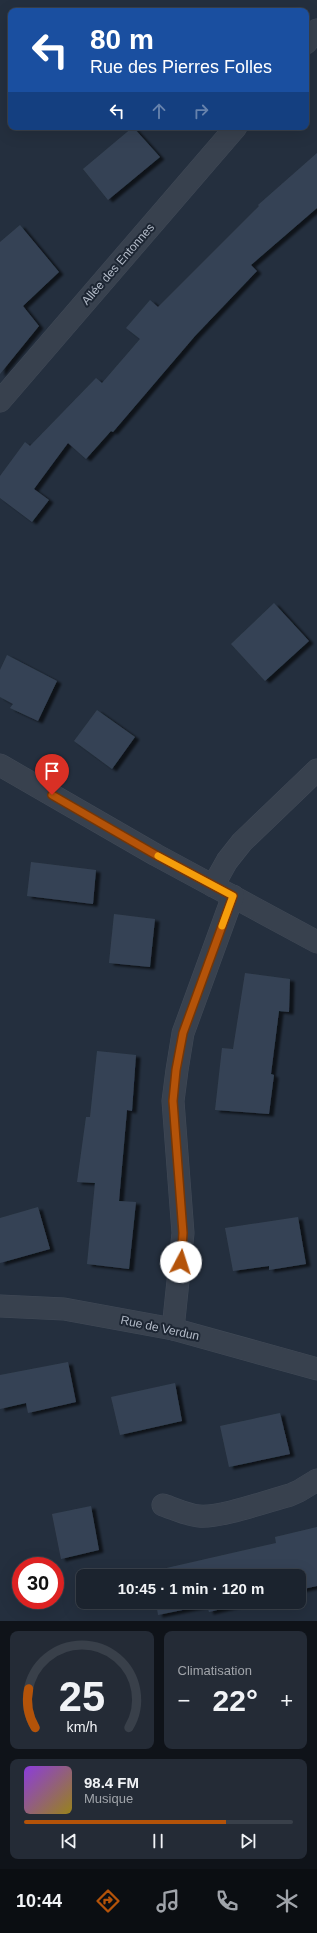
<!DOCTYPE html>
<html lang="fr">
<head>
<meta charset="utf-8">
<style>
	body { margin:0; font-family:Arial,sans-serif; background:#242b36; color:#f1f3f6; height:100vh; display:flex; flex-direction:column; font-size:15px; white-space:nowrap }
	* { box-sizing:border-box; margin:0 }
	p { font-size:13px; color:#a0a4aa }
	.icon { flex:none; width:22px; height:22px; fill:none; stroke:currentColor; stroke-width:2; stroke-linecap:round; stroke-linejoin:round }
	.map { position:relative; height:1621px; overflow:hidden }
	.panel { display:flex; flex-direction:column; gap:10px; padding:10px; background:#0f1319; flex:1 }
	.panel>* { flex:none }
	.guide { position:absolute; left:8px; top:8px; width:301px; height:122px; border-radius:8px; box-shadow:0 4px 16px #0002,0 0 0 1px #39404a; background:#1a4fa0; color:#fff; overflow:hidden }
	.speed { position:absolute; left:12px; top:1557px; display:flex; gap:8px; font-size:20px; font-weight:700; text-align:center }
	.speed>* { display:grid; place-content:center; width:52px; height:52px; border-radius:50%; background:#1b232e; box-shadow:0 4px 16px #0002,0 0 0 1px #39404a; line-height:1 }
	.speed .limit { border:6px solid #d22; background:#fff; color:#111 }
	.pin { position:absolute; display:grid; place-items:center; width:34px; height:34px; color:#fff; margin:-41px -17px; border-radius:50% 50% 50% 0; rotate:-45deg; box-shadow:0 0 4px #0007 }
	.pin .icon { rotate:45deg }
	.me { position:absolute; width:44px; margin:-22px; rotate:5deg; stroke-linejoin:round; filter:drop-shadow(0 0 3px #0008) }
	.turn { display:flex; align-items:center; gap:14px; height:84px; padding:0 16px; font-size:18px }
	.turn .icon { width:52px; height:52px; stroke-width:2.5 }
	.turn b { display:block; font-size:28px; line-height:34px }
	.lanes { display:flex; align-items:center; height:38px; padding:0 16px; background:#0003; justify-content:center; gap:20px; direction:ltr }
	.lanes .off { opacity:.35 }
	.big { font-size:30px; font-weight:800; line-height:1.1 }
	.panel .card { flex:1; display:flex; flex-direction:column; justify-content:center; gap:6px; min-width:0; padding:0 14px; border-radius:8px; background:#242b36 }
	.panel .dial { align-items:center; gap:0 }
	.dial svg { height:104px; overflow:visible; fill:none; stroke:#39404a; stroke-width:7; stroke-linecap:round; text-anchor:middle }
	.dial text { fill:#f1f3f6; stroke:none }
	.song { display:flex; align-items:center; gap:12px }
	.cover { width:48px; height:48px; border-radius:6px; background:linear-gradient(135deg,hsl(270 70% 55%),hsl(50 70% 35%)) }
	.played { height:4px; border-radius:2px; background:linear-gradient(90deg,#b45309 75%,#39404a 75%) }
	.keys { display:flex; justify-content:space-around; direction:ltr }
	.heat { display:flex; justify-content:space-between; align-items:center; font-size:22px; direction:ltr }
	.panel .tiles { flex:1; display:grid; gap:10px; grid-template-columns:1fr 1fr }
	.card:last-child { grid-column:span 2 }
	.trip { position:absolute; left:76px; top:1569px; width:230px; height:40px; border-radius:8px; background:#1b232e; box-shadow:0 4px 16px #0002,0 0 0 1px #39404a; font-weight:800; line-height:40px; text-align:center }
	.menu { display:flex; height:64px; justify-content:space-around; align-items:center; background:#0b0e12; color:#a0a4aa }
	.menu .icon { width:28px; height:28px }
	.menu .current { color:#b45309 }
	.menu b { font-size:18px; color:#f1f3f6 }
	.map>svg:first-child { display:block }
	.building { fill:#364354; filter:url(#shadow) }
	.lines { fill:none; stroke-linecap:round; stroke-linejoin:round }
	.minor-casing { stroke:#414a57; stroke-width:23 }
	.minor { stroke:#38414e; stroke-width:22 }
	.route-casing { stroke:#753606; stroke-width:10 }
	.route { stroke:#b45309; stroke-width:7 }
	.slow { stroke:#f59e0b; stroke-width:7 }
	.labels { text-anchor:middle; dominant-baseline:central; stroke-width:4; stroke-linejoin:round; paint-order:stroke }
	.street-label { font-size:12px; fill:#b4bcc9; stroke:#1d2633 }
</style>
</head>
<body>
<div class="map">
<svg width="317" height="1621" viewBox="0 0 317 1621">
	<defs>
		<filter id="shadow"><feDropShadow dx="4.5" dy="2.5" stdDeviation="1" flood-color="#0009"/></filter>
	</defs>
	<rect width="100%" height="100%" fill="#242f3e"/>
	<g class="building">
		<polygon points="133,127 160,157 108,200 83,169"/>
		<polygon points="317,153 317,208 251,265 257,271 195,336 113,432 111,431 86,459 68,443 34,489 49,500 32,522 0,498 0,476 25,442 30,446 96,378 102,383 140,339 126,328 150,300 158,307 259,206 258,205"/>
		<polygon points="20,225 59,272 23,306 39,326 0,374 0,242"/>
		<polygon points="274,603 309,641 265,681 231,644"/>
		<polygon points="7,655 57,681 38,721 10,708 13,704 0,697 0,670"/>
		<polygon points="97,710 135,737 112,769 74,741"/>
		<polygon points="31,862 96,870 93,904 27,896"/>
		<polygon points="114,914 155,919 150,967 109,963"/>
		<polygon points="245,973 290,979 289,1012 279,1011 271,1074 274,1075 269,1114 215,1110 222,1048 233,1049"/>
		<polygon points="97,1051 136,1055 132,1111 127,1110 119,1201 136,1202 129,1269 87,1264 95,1183 77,1182 86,1117 90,1117"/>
		<polygon points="38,1207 50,1249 0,1263 0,1218"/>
		<polygon points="298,1217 306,1264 269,1270 269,1266 233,1271 225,1228"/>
		<polygon points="68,1362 76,1402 28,1413 26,1403 0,1409 0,1375"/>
		<polygon points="175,1383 182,1421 120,1435 111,1397"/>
		<polygon points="280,1413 290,1454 229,1467 220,1426"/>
		<polygon points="91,1506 99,1550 61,1559 52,1514"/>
		<polygon points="317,1527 317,1586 299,1590 299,1576 150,1576 149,1572 276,1543 275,1537"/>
		<polygon points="156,1602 251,1602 209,1612 207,1605 158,1615"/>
	</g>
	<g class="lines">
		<defs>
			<g id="minor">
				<polyline points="306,43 317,30"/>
				<polyline points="0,401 236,127"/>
				<polyline points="0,765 156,855 317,942"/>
				<polyline points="213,886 227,861 242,842 317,770"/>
				<polyline points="0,1306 64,1309 173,1329 317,1369"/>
				<polyline points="173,1329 183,1233 173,1101 177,1070 183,1033 233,896"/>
				<path d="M163,1505c12,4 24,10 36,11 22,2 68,-15 91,-21l9,-4 18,-11"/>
			</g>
		</defs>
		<use href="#minor" class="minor-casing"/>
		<use href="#minor" class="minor"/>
	</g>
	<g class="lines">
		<defs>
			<polyline id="route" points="52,795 156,855 233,896 183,1033 176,1070 173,1101 183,1233 181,1262"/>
		</defs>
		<use href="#route" class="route-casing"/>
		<use href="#route" class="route"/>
		<polyline class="slow" points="158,856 233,896 222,926"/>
	</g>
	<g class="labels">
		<g class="street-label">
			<text transform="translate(118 264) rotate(-49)">Allée des Entonnes</text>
			<text transform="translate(160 1328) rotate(12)">Rue de Verdun</text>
		</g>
	</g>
</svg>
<div class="speed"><div class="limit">30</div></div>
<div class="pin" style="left:52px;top:795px;background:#d93025"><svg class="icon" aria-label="arrive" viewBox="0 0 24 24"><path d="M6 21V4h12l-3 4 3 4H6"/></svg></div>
<svg class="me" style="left:181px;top:1262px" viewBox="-20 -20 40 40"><circle r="19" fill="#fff"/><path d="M0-13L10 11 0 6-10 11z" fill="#b45309"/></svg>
<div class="trip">10:45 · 1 min · 120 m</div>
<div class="guide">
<div class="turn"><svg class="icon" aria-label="left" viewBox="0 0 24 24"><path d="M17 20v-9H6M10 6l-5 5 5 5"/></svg><div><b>80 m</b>Rue des Pierres Folles</div></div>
<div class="lanes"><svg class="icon" aria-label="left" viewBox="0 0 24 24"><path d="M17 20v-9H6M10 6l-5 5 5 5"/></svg><svg class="icon off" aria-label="ahead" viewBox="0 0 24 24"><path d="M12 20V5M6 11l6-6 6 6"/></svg><svg class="icon off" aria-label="right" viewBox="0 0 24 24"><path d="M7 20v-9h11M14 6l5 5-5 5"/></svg></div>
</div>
</div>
<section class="panel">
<div class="tiles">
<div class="card dial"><svg viewBox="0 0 100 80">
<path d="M14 69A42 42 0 1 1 86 69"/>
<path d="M14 69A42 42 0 0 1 9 39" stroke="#b45309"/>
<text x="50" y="56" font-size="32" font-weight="700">25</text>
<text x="50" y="72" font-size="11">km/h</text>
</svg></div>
<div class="card"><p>Climatisation</p>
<div class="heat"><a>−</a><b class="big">22°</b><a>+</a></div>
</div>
<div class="card">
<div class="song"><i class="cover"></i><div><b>98.4 FM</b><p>Musique</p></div></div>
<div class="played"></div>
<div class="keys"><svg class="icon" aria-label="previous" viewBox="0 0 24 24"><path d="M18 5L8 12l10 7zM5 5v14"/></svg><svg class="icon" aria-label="pause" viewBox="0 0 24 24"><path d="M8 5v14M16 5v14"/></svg><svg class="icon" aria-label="next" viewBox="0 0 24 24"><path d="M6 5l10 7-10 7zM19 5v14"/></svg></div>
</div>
</div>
</section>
<nav class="menu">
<b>10:44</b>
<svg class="icon current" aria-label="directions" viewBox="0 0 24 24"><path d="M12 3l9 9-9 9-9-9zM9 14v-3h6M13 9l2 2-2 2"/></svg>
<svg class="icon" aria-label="music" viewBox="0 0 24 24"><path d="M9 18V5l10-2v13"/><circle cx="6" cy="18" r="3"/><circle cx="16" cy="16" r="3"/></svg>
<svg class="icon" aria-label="phone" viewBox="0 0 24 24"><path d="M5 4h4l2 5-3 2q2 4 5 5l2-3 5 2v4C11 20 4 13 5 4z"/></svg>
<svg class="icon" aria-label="climate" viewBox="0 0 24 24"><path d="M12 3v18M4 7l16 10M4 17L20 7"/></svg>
</nav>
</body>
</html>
